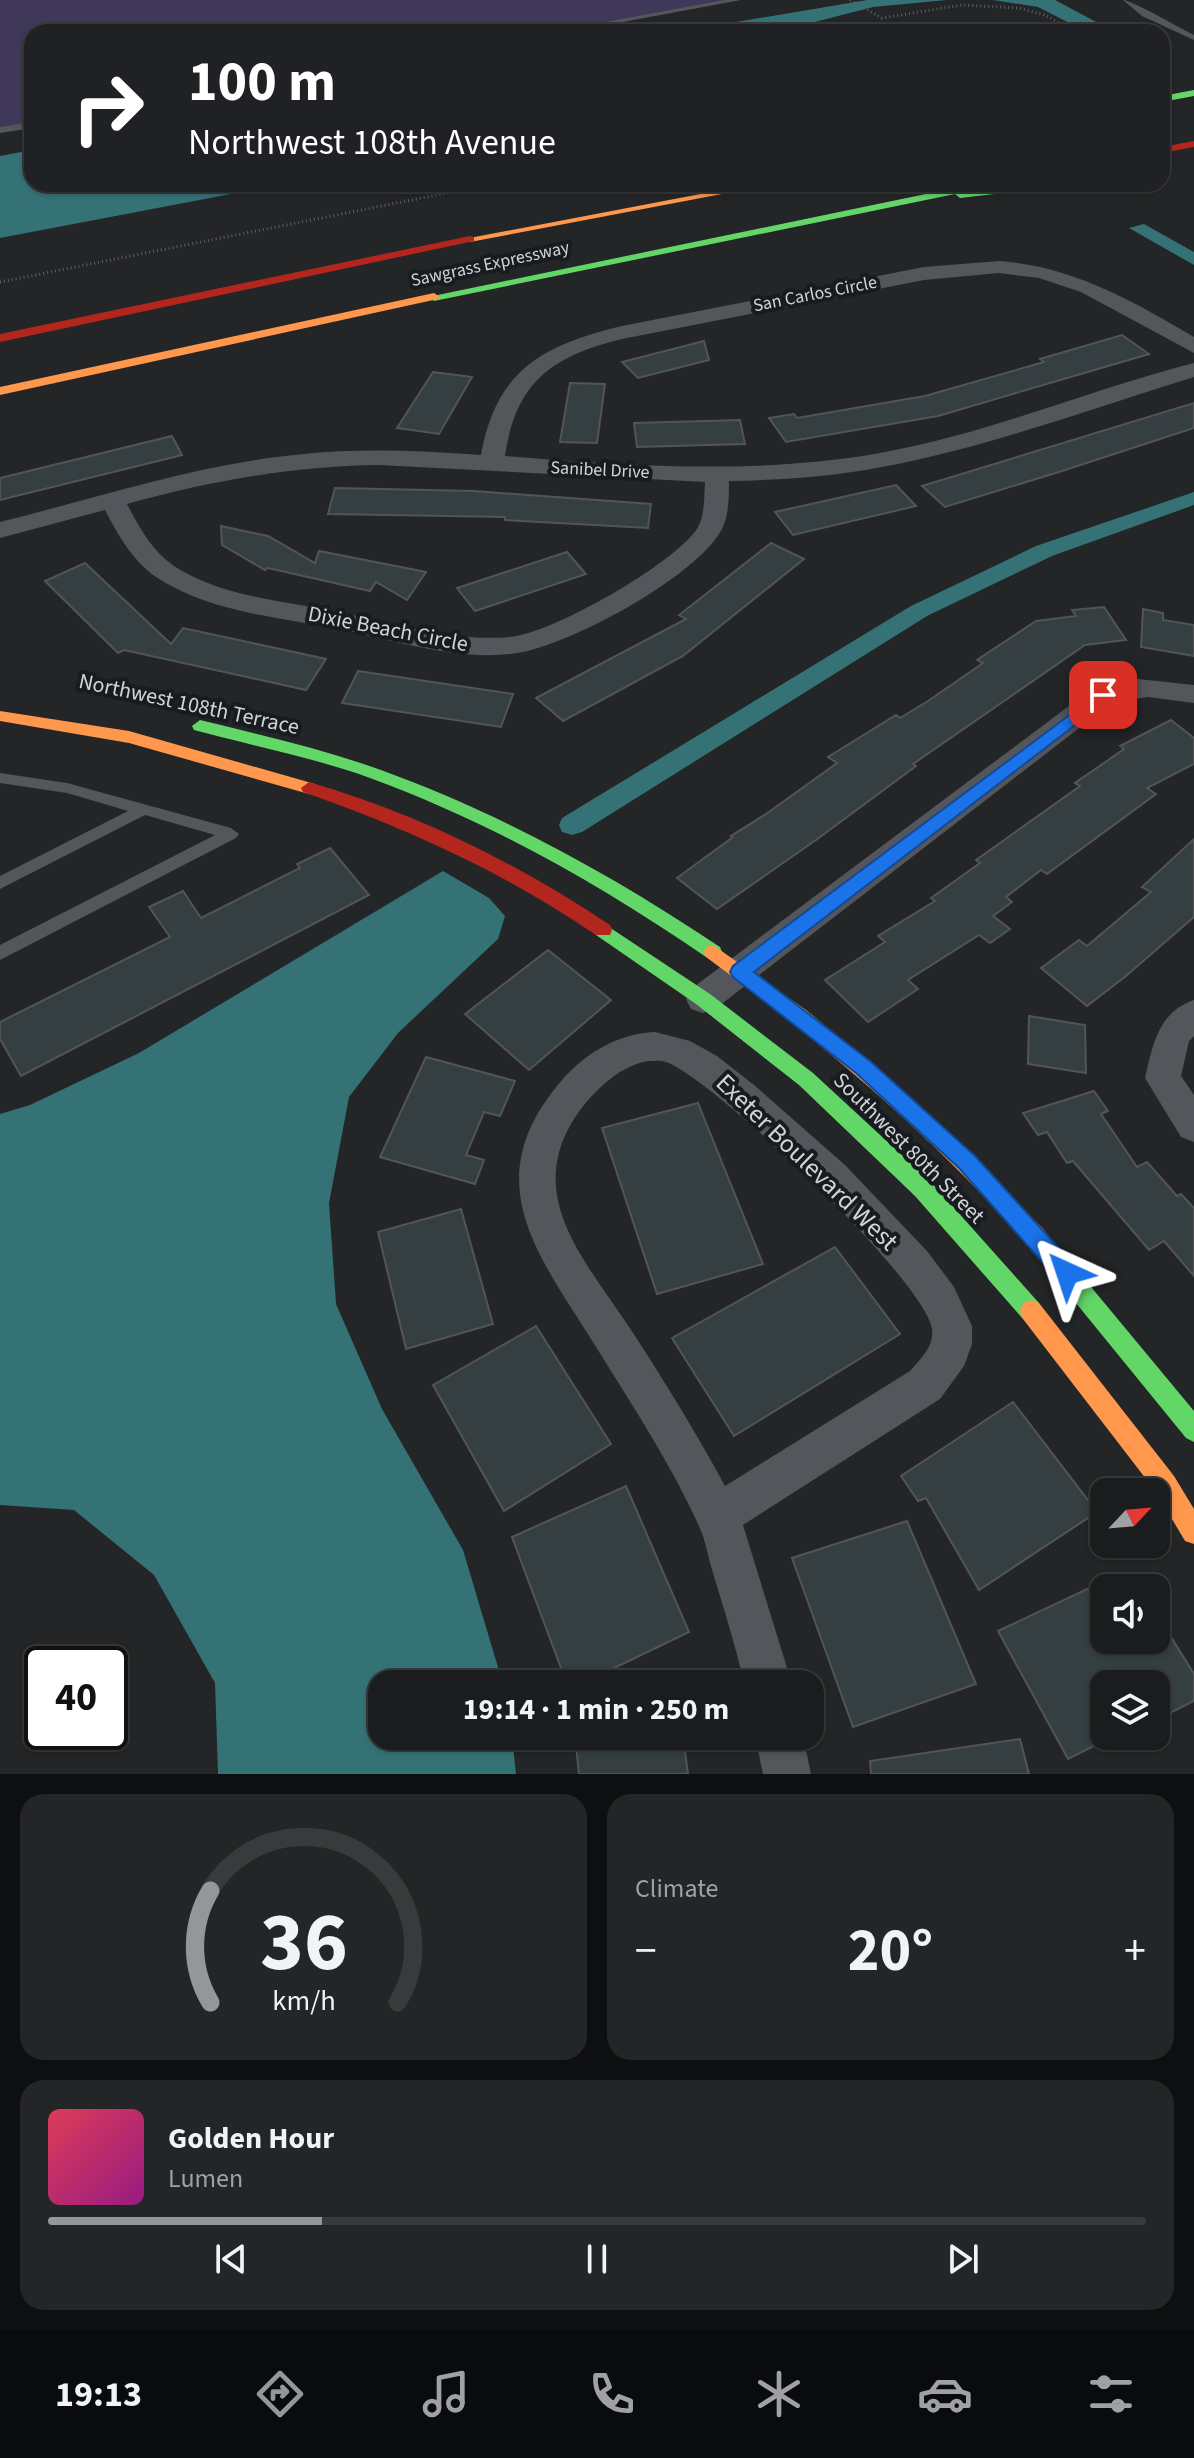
<!DOCTYPE html>
<html lang="en">
<head>
<meta charset="utf-8">
<style>
	body { margin:0; font-family:"Source Sans 3",sans-serif; background:#232526; color:#f1f3f6; height:100vh; display:flex; flex-direction:column; font-size:30px; white-space:nowrap }
	* { box-sizing:border-box; margin:0 }
	p { font-size:26px; color:#9fa1a4 }
	.icon { flex:none; width:44px; height:44px; fill:none; stroke:currentColor; stroke-width:2; stroke-linecap:round; stroke-linejoin:round }
	.map { position:relative; height:1774px; overflow:hidden }
	.sheet { display:flex; flex-direction:column; gap:20px; padding:20px; background:#0e0f10; flex:1 }
	.sheet>* { flex:none }
	.top-card { position:absolute; left:24px; top:24px; width:1146px; height:168px; border-radius:24px; box-shadow:0 2px 6px #0004,0 0 0 2px #383a3b; background:#202124; color:#fff; overflow:hidden }
	.needle { width:52px; rotate:64deg }
	.controls { position:absolute; left:1090px; top:1478px; display:grid; gap:16px }
	.controls a { display:grid; place-items:center; width:80px; height:80px; border-radius:16px; background:#1a1c1d; box-shadow:0 2px 6px #0004,0 0 0 2px #383a3b; font-size:40px }
	.speed { position:absolute; left:24px; top:1646px; display:flex; gap:16px; font-size:40px; font-weight:700; text-align:center }
	.speed>* { display:grid; place-content:center; width:104px; height:104px; border-radius:50%; background:#1a1c1d; box-shadow:0 2px 6px #0004,0 0 0 2px #383a3b; line-height:1 }
	.speed .limit { border:4px solid #111; border-radius:12px; background:#fff; color:#111 }
	.pin { position:absolute; display:grid; place-items:center; width:68px; height:68px; color:#fff; margin:-34px; border-radius:16px; box-shadow:0 4px 12px #0006 }
	.me { position:absolute; width:88px; margin:-44px; rotate:318deg; stroke-linejoin:round; filter:drop-shadow(0 0 6px #0008) }
	.turn { display:flex; align-items:center; gap:28px; height:168px; padding:0 32px; font-size:36px }
	.turn .icon { width:104px; height:104px; stroke-width:2.5 }
	.turn b { display:block; font-size:56px; line-height:68px }
	.big { font-size:60px; font-weight:700; line-height:1.1 }
	.sheet .card { flex:1; display:flex; flex-direction:column; justify-content:center; gap:12px; min-width:0; padding:0 28px; border-radius:24px; background:#232526 }
	.sheet .dial { align-items:center; gap:0 }
	.dial svg { height:208px; overflow:visible; fill:none; stroke:#383a3b; stroke-width:7; stroke-linecap:round; text-anchor:middle }
	.dial text { fill:#f1f3f6; stroke:none }
	.song { display:flex; align-items:center; gap:24px }
	.cover { width:96px; height:96px; border-radius:12px; background:linear-gradient(135deg,hsl(350 70% 55%),hsl(310 70% 35%)) }
	.played { height:8px; border-radius:4px; background:linear-gradient(90deg,#949799 25%,#383a3b 25%) }
	.keys { display:flex; justify-content:space-around; direction:ltr }
	.heat { display:flex; justify-content:space-between; align-items:center; font-size:44px; direction:ltr }
	.sheet .tiles { flex:1; display:grid; gap:20px; grid-template-columns:1fr 1fr }
	.card:last-child { grid-column:span 2 }
	.trip { position:absolute; left:368px; top:1670px; width:456px; height:80px; border-radius:24px; background:#1a1c1d; box-shadow:0 2px 6px #0004,0 0 0 2px #383a3b; font-weight:700; line-height:80px; text-align:center }
	.tabs { display:flex; height:128px; justify-content:space-around; align-items:center; background:#0a0b0c; color:#9fa1a4 }
	.tabs .icon { width:56px; height:56px }
	.tabs .current { color:#949799 }
	.tabs b { font-size:36px; color:#f1f3f6 }
	.map>svg:first-child { display:block }
	.green { fill:#403858 }
	.water { fill:#357276 }
	.lines { fill:none; stroke-linecap:round; stroke-linejoin:round }
	.canal { fill:#357276; fill-rule:evenodd }
	.building { fill:#353f42; stroke:#525556; stroke-width:2 }
	.path { stroke:#5e5f62; stroke-width:3; stroke-dasharray:1 3; stroke-linecap:butt }
	.lane { fill:#54565c; fill-rule:evenodd }
	.street { fill:#54565c; fill-rule:evenodd }
	.fast { fill:#63d668; fill-rule:evenodd }
	.slow { fill:#ff974d; fill-rule:evenodd }
	.jam { fill:#b3261e; fill-rule:evenodd }
	.route { fill:#1a73e8; stroke:#114b97; stroke-width:2 }
	.labels { text-anchor:middle; dominant-baseline:central; stroke-width:8; stroke-linejoin:round; paint-order:stroke }
	.far-street-label { font-size:18px; fill:#d1d4d7; stroke:#181c20 }
	.street-label { font-size:22px; fill:#d1d4d7; stroke:#181c20 }
	.near-street-label { font-size:26px; fill:#d1d4d7; stroke:#181c20 }
</style>
</head>
<body>
<div class="map">
<svg width="1194" height="1774" viewBox="0 0 1194 1774">
	<rect width="100%" height="100%" fill="#232527"/>
	<polygon class="green" points="0,0 737,0 556,32 32,32 32,125 0,130"/>
	<g class="water">
		<polygon points="867,0 947,0 873,7 807,24 819,32 677,32"/>
		<polygon points="993,0 1055,0 1115,32 1087,32 1038,7"/>
		<polygon points="32,150 32,184 284,184 0,238 0,156"/>
		<polygon points="1144,224 1194,252 1194,265 1129,228"/>
		<polygon points="443,871 489,898 505,916 498,939 398,1033 349,1097 329,1203 336,1304 382,1409 463,1550 503,1684 382,1684 382,1736 512,1736 516,1774 218,1774 215,1683 154,1575 74,1510 0,1505 0,1114 30,1105 139,1053"/>
	</g>
	<g class="lines">
		<polygon class="canal" points="1194,492 1194,505 1052,556 927,616 582,832 572,835 562,832 559,825 562,818 911,606 1036,546"/>
	</g>
	<g class="building">
		<polygon points="1122,335 1149,354 938,416 786,442 769,418 794,414 797,418 925,396 1044,362 1040,359"/>
		<polygon points="704,341 709,360 638,378 622,362"/>
		<polygon points="433,372 472,377 439,434 397,428"/>
		<polygon points="570,383 605,384 597,443 560,442"/>
		<polygon points="1194,403 1194,428 1062,471 945,507 922,486"/>
		<polygon points="740,420 745,444 637,447 634,423"/>
		<polygon points="172,436 182,455 0,500 0,478"/>
		<polygon points="896,485 916,506 793,535 775,512"/>
		<polygon points="335,488 474,491 651,504 648,528 505,520 505,517 328,514"/>
		<polygon points="221,526 268,536 315,563 319,551 426,572 407,600 376,582 370,591 268,568 265,570 222,545"/>
		<polygon points="771,543 804,559 683,656 563,721 536,698 686,619 679,615"/>
		<polygon points="567,552 586,574 475,611 457,588"/>
		<polygon points="85,563 171,644 183,628 326,659 306,690 124,650 118,653 45,581"/>
		<polygon points="1104,607 1126,640 1085,645 913,764 916,766 816,840 717,909 677,878 733,837 731,836 766,814 837,763 828,757 896,715 900,718 928,701 983,663 977,660 1036,621 1076,616 1072,610"/>
		<polygon points="1143,609 1163,613 1163,620 1194,625 1194,656 1141,647"/>
		<polygon points="358,671 513,694 501,727 342,703"/>
		<polygon points="1171,720 1194,738 1194,764 1147,788 1156,794 1047,874 1041,870 1006,897 1012,902 993,916 1010,929 990,943 979,935 908,980 918,989 868,1022 825,980 885,942 878,936 935,901 931,898 980,863 976,860 1080,786 1075,783 1124,749 1120,746"/>
		<polygon points="1194,839 1194,917 1126,976 1087,1006 1041,968 1079,940 1087,946 1151,892 1142,887"/>
		<polygon points="330,848 369,895 21,1076 0,1039 0,1022 170,937 149,907 183,891 201,918 300,868 297,864"/>
		<polygon points="548,950 611,1000 529,1070 465,1014"/>
		<polygon points="1029,1016 1085,1025 1086,1073 1028,1064"/>
		<polygon points="426,1057 515,1081 500,1116 484,1112 466,1155 484,1160 475,1184 380,1157"/>
		<polygon points="1094,1091 1108,1111 1101,1114 1137,1167 1147,1162 1177,1196 1181,1194 1194,1208 1194,1276 1164,1241 1149,1250 1073,1161 1067,1163 1047,1132 1038,1135 1023,1113"/>
		<polygon points="698,1103 763,1264 657,1294 602,1128"/>
		<polygon points="461,1209 493,1324 406,1349 378,1232"/>
		<polygon points="835,1247 900,1334 734,1436 672,1338"/>
		<polygon points="536,1326 611,1444 504,1511 433,1385"/>
		<polygon points="1013,1402 1097,1512 979,1590 926,1498 918,1501 901,1476"/>
		<polygon points="626,1486 689,1632 581,1684 567,1684 512,1537"/>
		<polygon points="907,1521 976,1684 853,1727 792,1558"/>
		<polygon points="1104,1581 1104,1640 1156,1640 1156,1613 1194,1674 1194,1701 1156,1720 1156,1684 1104,1684 1104,1741 1068,1759 998,1631"/>
		<polygon points="575,1736 683,1736 688,1774 579,1774"/>
		<polygon points="1020,1739 1029,1774 871,1774 870,1761"/>
	</g>
	<g class="lines">
		<g class="path">
			<polyline points="850,0 882,18 962,5 1019,8 1045,15 1075,32"/>
			<polyline points="0,282 492,184"/>
		</g>
		<g class="lane">
			<polygon points="724,0 741,0 569,32 552,32"/>
			<path d="M1123,0c9,0 58,29 71,35v5l-52,-24z"/>
			<polygon points="32,122 32,128 0,133 0,127"/>
			<polygon points="0,773 67,783 231,828 239,834 236,838 0,960 0,945 215,835 145,815 0,889 0,876 128,811 67,793 0,783"/>
		</g>
		<g class="street">
			<path d="M999,261c73,5 134,40 195,76v16l-113,-61 -42,-14 -40,-5 -75,7 -302,59c-70,17 -106,43 -117,117 125,10 250,19 375,-3 108,-19 208,-63 314,-90v14c-103,32 -206,70 -312,90 -51,10 -102,13 -153,14 0,16 0,34 -7,48 -25,48 -158,120 -211,125 -57,6 -113,-13 -168,-24 -62,-13 -133,-17 -187,-53 -23,-16 -38,-42 -51,-67l-105,28v-16c100,-25 201,-59 304,-68 59,-6 118,-3 177,1 15,-86 63,-110 141,-129l302,-59zM379,465l326,17c-1,15 0,34 -8,47 -25,36 -144,104 -187,108 -57,5 -113,-13 -167,-24 -57,-12 -119,-15 -169,-47 -22,-15 -35,-39 -47,-62 83,-23 166,-38 252,-39z"/>
			<polygon points="1138,679 1194,685 1194,703 1148,697 1113,702 715,1009 703,1013 691,1009 686,999 691,989 1093,688"/>
			<path d="M1194,1000v36l-5,5 -8,35 13,19v47l-13,-5 -36,-59c8,-33 13,-66 49,-78z"/>
			<path d="M655,1032l35,9 27,15 37,29 91,80 82,86 27,36 18,39v18l-8,22 -24,33 -197,126 49,159h-48c-8,-38 -20,-74 -31,-111 -5,-15 -7,-32 -14,-47 -28,-62 -67,-121 -103,-179 -54,-88 -120,-162 -39,-261 25,-31 58,-52 98,-54zM648,1061c5,0 12,-1 18,1 47,16 260,220 266,267 2,18 -11,29 -22,42l-185,115c-27,-50 -57,-99 -88,-147 -47,-75 -123,-145 -53,-234 17,-20 37,-39 64,-44z"/>
			<polygon points="755,1736 803,1736 811,1774 763,1774"/>
		</g>
		<g class="fast">
			<polygon points="1194,90 1194,96 1162,102 1162,96"/>
			<polygon points="974,184 994,184 974,190 1028,184 1060,184 1055,187 960,198 955,194 434,301 428,297"/>
			<path d="M200,720c61,15 123,29 181,50 121,44 233,106 339,177l2,5 -2,5h-14c-105,-72 -216,-135 -336,-179 -58,-21 -117,-32 -176,-48l-2,-4z"/>
			<polygon points="603,923 710,994 813,1073 931,1182 1039,1303 1042,1311 1039,1319 1031,1322 1023,1319 915,1196 799,1085 696,1004 596,935 594,930 596,925"/>
			<polygon points="1035,1226 1043,1229 1194,1411 1194,1442 1186,1438 1027,1243 1024,1236 1027,1229"/>
		</g>
		<g class="slow">
			<polygon points="753,184 775,184 470,242 464,239"/>
			<polygon points="434,293 440,297 438,299 0,395 0,387"/>
			<polygon points="0,711 129,731 315,784 317,788 309,794 129,743 0,721"/>
			<path d="M713,945l93,65 83,68 79,73 75,78 3,7 -3,7 -8,3 -8,-3c-96,-108 -204,-200 -321,-286l-2,-5 2,-5z"/>
			<polygon points="1031,1300 1039,1303 1174,1476 1194,1509 1194,1544 1185,1541 1156,1492 1023,1319 1020,1311 1023,1303"/>
		</g>
		<g class="jam">
			<polygon points="1194,141 1194,147 1162,153 1162,147"/>
			<polygon points="470,236 474,237 474,241 0,342 0,334"/>
			<path d="M309,782c107,31 208,81 301,143l2,5 -2,5h-14c-91,-62 -189,-107 -293,-143l-2,-4z"/>
		</g>
	</g>
	<polygon class="route" points="1103,690 1109,692 1109,699 754,972 870,1061 975,1156 1075,1266 1078,1273 1075,1281 1067,1284 1059,1281 960,1169 856,1073 733,977 730,972 733,966"/>
	<g class="labels">
		<g class="far-street-label">
			<text transform="translate(490 264) rotate(-12)">Sawgrass Expressway</text>
			<text transform="translate(815 294) rotate(-11)">San Carlos Circle</text>
			<text transform="translate(600 470) rotate(3)">Sanibel Drive</text>
		</g>
		<g class="street-label">
			<text transform="translate(388 629) rotate(11)">Dixie Beach Circle</text>
			<text transform="translate(189 704) rotate(12)">Northwest 108th Terrace</text>
			<text transform="translate(909 1148) rotate(45)">Southwest 80th Street</text>
		</g>
		<g class="near-street-label">
			<text transform="translate(807 1162) rotate(44)">Exeter Boulevard West</text>
		</g>
	</g>
</svg>
<div class="controls">
<a><svg class="needle" viewBox="-14 -14 28 28"><path d="M0-13l5 13h-10z" fill="#e53935"/><path d="M0 13l5-13h-10z" fill="#9fa1a4"/></svg></a>
<a><svg class="icon" aria-label="sound" viewBox="0 0 24 24"><path d="M4 9h4l5-4v14l-5-4H4zM17 9q2 3 0 6"/></svg></a>
<a><svg class="icon" aria-label="layers" viewBox="0 0 24 24"><path d="M12 4l9 5-9 5-9-5zM3 14l9 5 9-5"/></svg></a>
</div>
<div class="speed"><div class="limit">40</div></div>
<div class="pin" style="left:1103px;top:695px;background:#d93025"><svg class="icon" aria-label="arrive" viewBox="0 0 24 24"><path d="M6 21V4h12l-3 4 3 4H6"/></svg></div>
<svg class="me" style="left:1067px;top:1273px" viewBox="-20 -20 40 40"><path d="M0-17L14 15 0 8-14 15z" fill="#1a73e8" stroke="#fff" stroke-width="4"/></svg>
<div class="trip">19:14 · 1 min · 250 m</div>
<div class="top-card">
<div class="turn"><svg class="icon" aria-label="right" viewBox="0 0 24 24"><path d="M7 20v-9h11M14 6l5 5-5 5"/></svg><div><b>100 m</b>Northwest 108th Avenue</div></div>
</div>
</div>
<section class="sheet">
<div class="tiles">
<div class="card dial"><svg viewBox="0 0 100 80">
<path d="M14 69A42 42 0 1 1 86 69"/>
<path d="M14 69A42 42 0 0 1 14 26" stroke="#949799"/>
<text x="50" y="56" font-size="32" font-weight="700">36</text>
<text x="50" y="72" font-size="11">km/h</text>
</svg></div>
<div class="card"><p>Climate</p>
<div class="heat"><a>−</a><b class="big">20°</b><a>+</a></div>
</div>
<div class="card">
<div class="song"><i class="cover"></i><div><b>Golden Hour</b><p>Lumen</p></div></div>
<div class="played"></div>
<div class="keys"><svg class="icon" aria-label="previous" viewBox="0 0 24 24"><path d="M18 5L8 12l10 7zM5 5v14"/></svg><svg class="icon" aria-label="pause" viewBox="0 0 24 24"><path d="M8 5v14M16 5v14"/></svg><svg class="icon" aria-label="next" viewBox="0 0 24 24"><path d="M6 5l10 7-10 7zM19 5v14"/></svg></div>
</div>
</div>
</section>
<nav class="tabs">
<b>19:13</b>
<svg class="icon current" aria-label="directions" viewBox="0 0 24 24"><path d="M12 3l9 9-9 9-9-9zM9 14v-3h6M13 9l2 2-2 2"/></svg>
<svg class="icon" aria-label="music" viewBox="0 0 24 24"><path d="M9 18V5l10-2v13"/><circle cx="6" cy="18" r="3"/><circle cx="16" cy="16" r="3"/></svg>
<svg class="icon" aria-label="phone" viewBox="0 0 24 24"><path d="M5 4h4l2 5-3 2q2 4 5 5l2-3 5 2v4C11 20 4 13 5 4z"/></svg>
<svg class="icon" aria-label="climate" viewBox="0 0 24 24"><path d="M12 3v18M4 7l16 10M4 17L20 7"/></svg>
<svg class="icon" aria-label="car" viewBox="0 0 24 24"><path d="M5 17H2v-5l4-1 3-4h7l3 4 3 1v5h-3M9 17h6M6 11h13"/><circle cx="7" cy="17" r="2"/><circle cx="17" cy="17" r="2"/></svg>
<svg class="icon" aria-label="filters" viewBox="0 0 24 24"><path d="M4 7h16M4 17h16"/><circle cx="9" cy="7" r="2"/><circle cx="15" cy="17" r="2"/></svg>
</nav>
</body>
</html>
